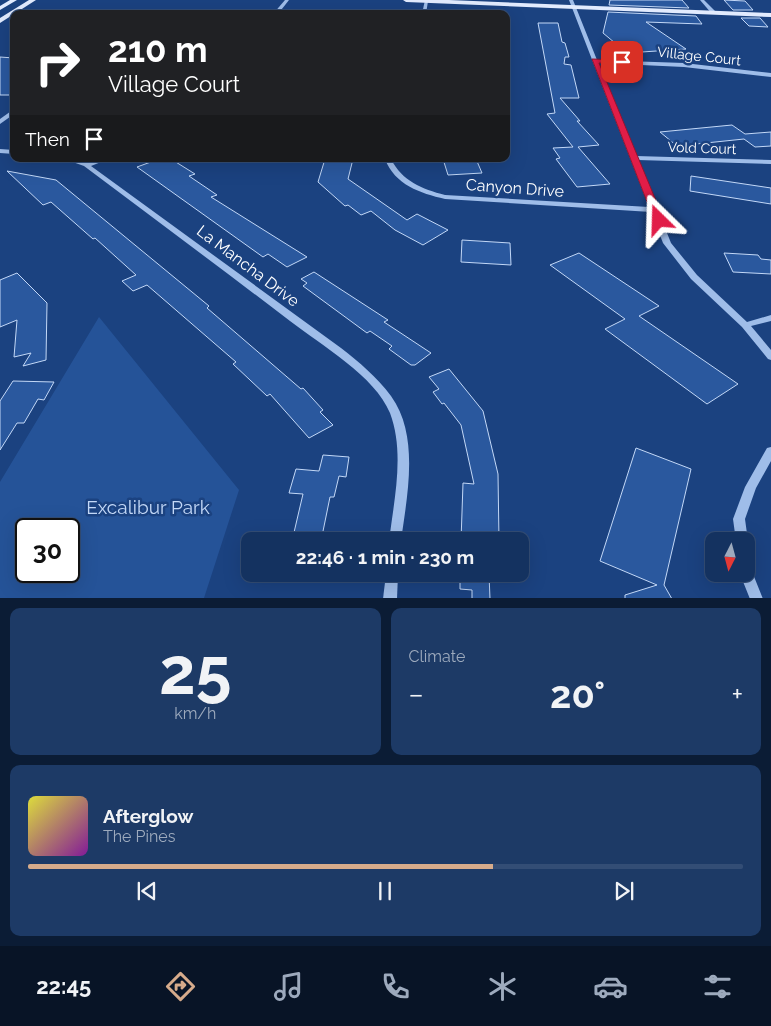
<!DOCTYPE html>
<html lang="en">
<head>
<meta charset="utf-8">
<style>
	body { margin:0; font-family:Raleway,sans-serif; background:#1d3a66; color:#f1f3f6; height:100vh; display:flex; flex-direction:column; font-size:19px; white-space:nowrap }
	* { box-sizing:border-box; margin:0 }
	p { font-size:16px; color:#9daabd }
	.icon { flex:none; width:28px; height:28px; fill:none; stroke:currentColor; stroke-width:2; stroke-linecap:round; stroke-linejoin:round }
	.map { position:relative; height:598px; overflow:hidden }
	.sheet { display:flex; flex-direction:column; gap:10px; padding:10px; background:#0b1c35; flex:1 }
	.sheet>* { flex:none }
	.hud { position:absolute; left:10px; top:10px; width:500px; height:152px; border-radius:10px; box-shadow:0 5px 20px #0002,0 0 0 1px #334d75; background:#202124; color:#fff; overflow:hidden }
	.needle { width:32px; rotate:186deg }
	.buttons { position:absolute; left:705px; top:532px; display:grid; gap:10px }
	.buttons a { display:grid; place-items:center; width:50px; height:50px; border-radius:10px; background:#143260; box-shadow:0 5px 20px #0002,0 0 0 1px #334d75; font-size:25px }
	.speed { position:absolute; left:15px; top:518px; display:flex; gap:10px; font-size:25px; font-weight:700; text-align:center }
	.speed>* { display:grid; place-content:center; width:65px; height:65px; border-radius:50%; background:#143260; box-shadow:0 5px 20px #0002,0 0 0 1px #334d75; line-height:1 }
	.speed .limit { border:2px solid #111; border-radius:8px; background:#fff; color:#111 }
	.pin { position:absolute; display:grid; place-items:center; width:42px; height:42px; color:#fff; margin:-21px; border-radius:10px; box-shadow:0 2px 8px #0006 }
	.me { position:absolute; width:55px; margin:-28px; rotate:338deg; stroke-linejoin:round; filter:drop-shadow(0 0 4px #0008) }
	.turn { display:flex; align-items:center; gap:18px; height:105px; padding:0 15px; font-size:22px }
	.turn .icon { width:65px; height:65px; stroke-width:2.5 }
	.turn b { display:block; font-size:35px; line-height:42px }
	.then { display:flex; align-items:center; height:48px; padding:0 15px; background:#0003; gap:10px; font-size:19px }
	.big { font-size:38px; font-weight:700; line-height:1.1 }
	.sheet .card { flex:1; display:flex; flex-direction:column; justify-content:center; gap:8px; min-width:0; padding:0 18px; border-radius:10px; background:#1d3a66 }
	.sheet .dial { align-items:center; gap:0 }
	.dial b { font-size:65px; line-height:1 }
	.song { display:flex; align-items:center; gap:15px }
	.cover { width:60px; height:60px; border-radius:8px; background:linear-gradient(135deg,hsl(60 70% 55%),hsl(290 70% 35%)) }
	.played { height:5px; border-radius:2px; background:linear-gradient(90deg,#d6ab8b 65%,#334d75 65%) }
	.keys { display:flex; justify-content:space-around; direction:ltr }
	.heat { display:flex; justify-content:space-between; align-items:center; font-size:28px; direction:ltr }
	.sheet .tiles { flex:1; display:grid; gap:10px; grid-template-columns:1fr 1fr }
	.card:last-child { grid-column:span 2 }
	.trip { position:absolute; left:241px; top:532px; width:288px; height:50px; border-radius:10px; background:#143260; box-shadow:0 5px 20px #0002,0 0 0 1px #334d75; font-weight:700; line-height:50px; text-align:center }
	.menu { display:flex; height:80px; justify-content:space-around; align-items:center; background:#081426; color:#9daabd }
	.menu .icon { width:35px; height:35px }
	.menu .on { color:#d6ab8b }
	.menu b { font-size:22px; color:#f1f3f6 }
	.map>svg:first-child { display:block }
	.green { fill:#255398; fill-rule:evenodd }
	.building { fill:#2a589e; stroke:#c3d8f7 }
	.lines { fill:none; stroke-linecap:round; stroke-linejoin:round }
	.minor { fill:#9fbde9; fill-rule:evenodd }
	.major { fill:#e2ebfe; fill-rule:evenodd }
	.route { fill:#e11d48; stroke:#92132f }
	.labels { text-anchor:middle; dominant-baseline:central; stroke-width:5; stroke-linejoin:round; paint-order:stroke }
	.far-street-label { font-size:14px; fill:#fff; stroke:#1b4280 }
	.street-label { font-size:16px; fill:#fff; stroke:#1b4280 }
	.near-park-label { font-size:19px; fill:#c3d8f7; stroke:#1b4280 }
</style>
</head>
<body>
<div class="map">
<svg width="771" height="599" viewBox="0 0 771 599">
	<rect width="100%" height="100%" fill="#1b4280"/>
	<path class="green" d="M99,317l140,173 -35,108h-204v-116zM26,529h43v42h-43z"/>
	<g class="building">
		<polygon points="610,0 682,0 689,8 609,5"/>
		<polygon points="724,0 745,1 753,10 733,10"/>
		<polygon points="608,12 696,16 702,24 646,22 686,49 627,53 603,33"/>
		<polygon points="741,18 760,18 768,27 749,26"/>
		<polygon points="538,23 558,23 562,42 565,43 569,57 565,57 564,64 571,65 579,98 560,98 580,121 577,121 599,145 578,147 610,184 577,187 556,159 560,158 553,148 573,147 547,114 555,113"/>
		<polygon points="0,57 14,58 14,95 0,95"/>
		<polygon points="732,125 745,134 771,132 771,146 755,147 744,139 677,146 660,132"/>
		<polygon points="159,159 171,159 195,174 189,176 217,195 211,197 307,257 287,267 268,254 263,257 137,167"/>
		<polygon points="325,159 353,159 348,179 407,220 417,214 448,230 423,245 395,230 371,211 361,215 348,205 345,206 318,182"/>
		<polygon points="443,159 476,159 482,173 448,175"/>
		<polygon points="7,171 56,180 209,306 207,308 301,389 303,388 323,410 320,412 333,425 309,438 270,394 267,396 233,364 236,362 147,285 133,291 122,281 136,275 95,238 93,239 51,202 43,205"/>
		<polygon points="691,176 771,188 771,204 690,191"/>
		<polygon points="462,240 510,243 511,265 461,262"/>
		<polygon points="579,253 659,306 639,316 738,384 707,404 605,329 625,319 550,265"/>
		<polygon points="724,253 758,255 761,259 771,260 771,274 733,272"/>
		<polygon points="314,272 388,320 384,322 431,353 415,365 411,365 389,349 392,346 370,331 367,333 303,286 307,283 301,279"/>
		<polygon points="17,273 47,303 46,360 23,366 31,353 14,357 17,320 0,327 0,280"/>
		<polygon points="449,369 483,411 498,474 499,541 461,541 463,483 474,484 461,425 444,403 442,404 433,392 439,389 429,377"/>
		<polygon points="13,381 54,382 44,400 38,399 24,423 17,423 0,450 0,401"/>
		<polygon points="636,448 691,469 664,585 672,599 625,599 625,595 657,585 600,561"/>
		<polygon points="323,455 349,457 346,477 339,476 334,497 330,497 321,541 292,541 303,494 289,493 296,469 319,471"/>
		<polygon points="460,574 489,574 490,599 472,599 472,590 460,589"/>
	</g>
	<g class="lines">
		<g class="minor">
			<polygon points="285,0 289,0 278,14 273,14"/>
			<polygon points="425,0 428,1 426,14 422,14"/>
			<path d="M569,0h4l24,60 87,3 87,10v4l-87,-10 -86,-4 38,93 135,4v4l-133,-4 33,83 26,32 50,47 24,-7v6l-20,5 20,24v10l-3,-1 -26,-32 -51,-48 -28,-36 -12,-31 -206,-13c-25,-6 -50,-14 -60,-40h6c11,22 31,30 54,36l204,12z"/>
			<polygon points="700,0 704,0 716,12 716,14 712,14"/>
			<polygon points="14,109 14,114 0,124 0,119"/>
			<polygon points="0,149 14,150 14,154 0,153"/>
			<path d="M66,159h9l11,4 12,-4h9l-1,1 -15,6 250,182c18,14 36,29 50,48 29,40 16,100 10,145h-12c5,-41 16,-88 1,-128 -15,-37 -69,-68 -100,-92 -68,-52 -137,-103 -206,-155l-17,-6z"/>
			<polygon points="771,447 771,461 756,488 745,519 748,541 746,545 746,541 736,541 733,519 745,487 767,448"/>
			<polygon points="746,567 751,569 763,599 750,599 740,574 746,574"/>
			<polygon points="386,574 398,574 397,599 383,599"/>
		</g>
		<g class="major">
			<polygon points="10,0 17,0 0,10 0,6"/>
			<polygon points="29,0 36,0 0,23 0,18"/>
			<polygon points="403,0 449,0 771,13 771,17 406,2"/>
		</g>
	</g>
	<polygon class="route" points="592,59 622,60 625,62 622,64 599,63 664,220 662,222 655,222 654,220"/>
	<g class="labels">
		<g class="far-street-label">
			<text transform="translate(699 56) rotate(6)">Village Court</text>
			<text transform="translate(702 148) rotate(2)">Vold Court</text>
		</g>
		<g class="street-label">
			<text transform="translate(515 188) rotate(4)">Canyon Drive</text>
			<text transform="translate(248 266) rotate(37)">La Mancha Drive</text>
		</g>
		<g class="near-park-label">
			<text x="148" y="507">Excalibur Park</text>
		</g>
	</g>
</svg>
<div class="buttons">
<a><svg class="needle" viewBox="-14 -14 28 28"><path d="M0-13l5 13h-10z" fill="#e53935"/><path d="M0 13l5-13h-10z" fill="#9daabd"/></svg></a>
</div>
<div class="speed"><div class="limit">30</div></div>
<div class="pin" style="left:622px;top:62px;background:#d93025"><svg class="icon" aria-label="arrive" viewBox="0 0 24 24"><path d="M6 21V4h12l-3 4 3 4H6"/></svg></div>
<svg class="me" style="left:659px;top:220px" viewBox="-20 -20 40 40"><path d="M0-17L14 15 0 8-14 15z" fill="#e11d48" stroke="#fff" stroke-width="4"/></svg>
<div class="trip">22:46 · 1 min · 230 m</div>
<div class="hud">
<div class="turn"><svg class="icon" aria-label="right" viewBox="0 0 24 24"><path d="M7 20v-9h11M14 6l5 5-5 5"/></svg><div><b>210 m</b>Village Court</div></div>
<div class="then">Then<svg class="icon" aria-label="arrive" viewBox="0 0 24 24"><path d="M6 21V4h12l-3 4 3 4H6"/></svg></div>
</div>
</div>
<section class="sheet">
<div class="tiles">
<div class="card dial"><b>25</b><p>km/h</p></div>
<div class="card"><p>Climate</p>
<div class="heat"><a>−</a><b class="big">20°</b><a>+</a></div>
</div>
<div class="card">
<div class="song"><i class="cover"></i><div><b>Afterglow</b><p>The Pines</p></div></div>
<div class="played"></div>
<div class="keys"><svg class="icon" aria-label="previous" viewBox="0 0 24 24"><path d="M18 5L8 12l10 7zM5 5v14"/></svg><svg class="icon" aria-label="pause" viewBox="0 0 24 24"><path d="M8 5v14M16 5v14"/></svg><svg class="icon" aria-label="next" viewBox="0 0 24 24"><path d="M6 5l10 7-10 7zM19 5v14"/></svg></div>
</div>
</div>
</section>
<nav class="menu">
<b>22:45</b>
<svg class="icon on" aria-label="directions" viewBox="0 0 24 24"><path d="M12 3l9 9-9 9-9-9zM9 14v-3h6M13 9l2 2-2 2"/></svg>
<svg class="icon" aria-label="music" viewBox="0 0 24 24"><path d="M9 18V5l10-2v13"/><circle cx="6" cy="18" r="3"/><circle cx="16" cy="16" r="3"/></svg>
<svg class="icon" aria-label="phone" viewBox="0 0 24 24"><path d="M5 4h4l2 5-3 2q2 4 5 5l2-3 5 2v4C11 20 4 13 5 4z"/></svg>
<svg class="icon" aria-label="climate" viewBox="0 0 24 24"><path d="M12 3v18M4 7l16 10M4 17L20 7"/></svg>
<svg class="icon" aria-label="car" viewBox="0 0 24 24"><path d="M5 17H2v-5l4-1 3-4h7l3 4 3 1v5h-3M9 17h6M6 11h13"/><circle cx="7" cy="17" r="2"/><circle cx="17" cy="17" r="2"/></svg>
<svg class="icon" aria-label="filters" viewBox="0 0 24 24"><path d="M4 7h16M4 17h16"/><circle cx="9" cy="7" r="2"/><circle cx="15" cy="17" r="2"/></svg>
</nav>
</body>
</html>
